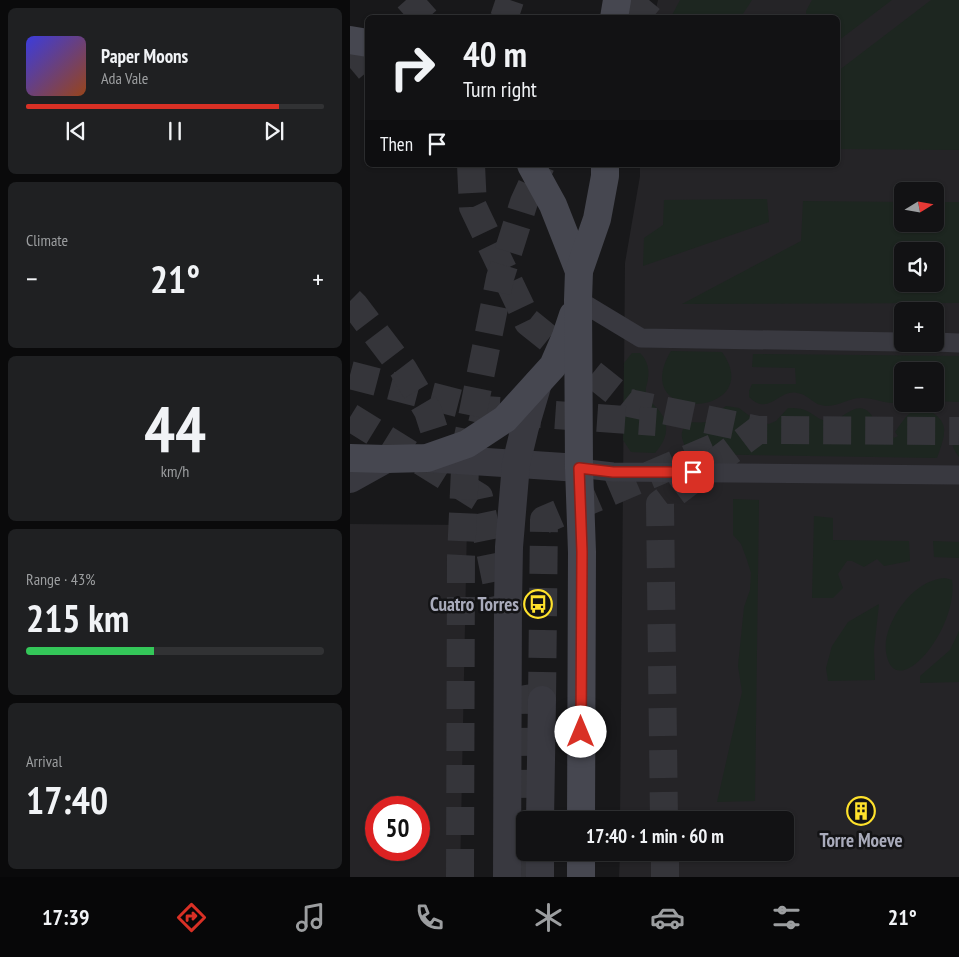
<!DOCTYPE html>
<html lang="en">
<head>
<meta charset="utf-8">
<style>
	body { margin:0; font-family:"PT Sans Narrow",sans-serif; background:#1f2022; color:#f1f3f6; height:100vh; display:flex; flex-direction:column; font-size:19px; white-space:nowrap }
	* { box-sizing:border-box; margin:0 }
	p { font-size:16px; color:#9c9ea0 }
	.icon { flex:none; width:28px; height:28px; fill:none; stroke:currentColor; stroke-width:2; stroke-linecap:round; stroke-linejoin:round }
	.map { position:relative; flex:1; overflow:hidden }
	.side { display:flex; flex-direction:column; gap:8px; padding:8px; background:#0a0a0b; width:350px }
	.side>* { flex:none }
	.banner { position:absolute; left:15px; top:15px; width:475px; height:152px; border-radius:8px; box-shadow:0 1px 4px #0004,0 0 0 1px #313234; background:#121214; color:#f1f3f6; overflow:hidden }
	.needle { width:32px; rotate:79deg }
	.fabs { position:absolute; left:544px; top:182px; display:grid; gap:10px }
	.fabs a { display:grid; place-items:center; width:50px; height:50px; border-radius:8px; background:#121214; box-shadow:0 1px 4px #0004,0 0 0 1px #313234; font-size:25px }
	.speed { position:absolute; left:15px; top:796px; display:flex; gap:10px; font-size:25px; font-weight:700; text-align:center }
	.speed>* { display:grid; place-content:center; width:65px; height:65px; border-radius:50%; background:#121214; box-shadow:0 1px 4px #0004,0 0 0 1px #313234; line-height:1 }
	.speed .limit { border:8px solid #d22; background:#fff; color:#111 }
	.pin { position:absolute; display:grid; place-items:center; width:42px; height:42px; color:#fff; margin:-21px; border-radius:10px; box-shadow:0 2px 8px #0006 }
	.me { position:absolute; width:55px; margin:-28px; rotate:0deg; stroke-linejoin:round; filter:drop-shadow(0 0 4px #0008) }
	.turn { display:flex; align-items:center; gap:18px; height:105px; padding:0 15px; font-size:22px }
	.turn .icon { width:65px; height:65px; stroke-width:2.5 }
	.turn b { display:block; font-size:35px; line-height:42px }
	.then { display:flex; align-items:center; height:48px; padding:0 15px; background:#0003; gap:10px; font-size:19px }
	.big { font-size:38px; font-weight:600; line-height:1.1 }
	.side .widget { flex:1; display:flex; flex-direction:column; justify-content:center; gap:8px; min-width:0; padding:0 18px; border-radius:8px; background:#1f2022 }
	.side .dial { align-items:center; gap:0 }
	.dial b { font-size:65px; line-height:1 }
	.song { display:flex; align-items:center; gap:15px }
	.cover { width:60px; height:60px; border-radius:8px; background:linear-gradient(135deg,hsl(240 70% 55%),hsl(20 70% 35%)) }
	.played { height:5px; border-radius:2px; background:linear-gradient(90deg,#d93025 85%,#313234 85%) }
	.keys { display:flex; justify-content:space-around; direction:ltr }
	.heat { display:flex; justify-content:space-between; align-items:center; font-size:28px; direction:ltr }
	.charge { height:8px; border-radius:4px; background:linear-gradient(90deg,#34c759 43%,#313234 0) }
	.trip { position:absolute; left:166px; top:811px; width:278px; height:50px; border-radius:8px; background:#121214; box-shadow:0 1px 4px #0004,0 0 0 1px #313234; font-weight:600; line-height:50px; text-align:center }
	.dock { display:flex; height:80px; justify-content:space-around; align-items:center; background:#070708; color:#9c9ea0 }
	.dock .icon { width:35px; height:35px }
	.dock .active { color:#d93025 }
	.dock b { font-size:22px; color:#f1f3f6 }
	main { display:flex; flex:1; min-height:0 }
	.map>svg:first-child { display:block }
	.built { fill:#252427; fill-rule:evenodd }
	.green { fill:#1d2620; fill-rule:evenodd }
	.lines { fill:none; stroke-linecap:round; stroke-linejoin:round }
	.street-tunnel { stroke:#35353a; stroke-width:28; stroke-dasharray:28 14; stroke-linecap:butt }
	.primary-tunnel { stroke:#35353a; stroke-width:28; stroke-dasharray:28 14; stroke-linecap:butt }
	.lane { stroke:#393940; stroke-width:19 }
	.street { stroke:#393940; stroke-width:28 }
	.secondary { stroke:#464750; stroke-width:28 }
	.route-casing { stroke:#8d1f18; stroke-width:12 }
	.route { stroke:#d93025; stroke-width:9 }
	.labels { text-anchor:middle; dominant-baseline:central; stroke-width:5; stroke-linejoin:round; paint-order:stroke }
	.poi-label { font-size:19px; font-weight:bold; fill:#a9abbb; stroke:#131315; text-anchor:end }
</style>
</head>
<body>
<main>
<section class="side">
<div class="widget">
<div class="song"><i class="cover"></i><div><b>Paper Moons</b><p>Ada Vale</p></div></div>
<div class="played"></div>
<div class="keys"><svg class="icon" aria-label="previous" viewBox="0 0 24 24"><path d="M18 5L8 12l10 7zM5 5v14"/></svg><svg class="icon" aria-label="pause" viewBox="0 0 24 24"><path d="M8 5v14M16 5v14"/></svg><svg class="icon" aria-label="next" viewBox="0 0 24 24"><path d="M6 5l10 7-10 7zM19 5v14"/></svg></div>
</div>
<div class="widget"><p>Climate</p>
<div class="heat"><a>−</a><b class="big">21°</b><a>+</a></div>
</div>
<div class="widget dial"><b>44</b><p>km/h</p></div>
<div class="widget"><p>Range · 43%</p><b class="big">215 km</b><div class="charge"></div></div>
<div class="widget"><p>Arrival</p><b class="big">17:40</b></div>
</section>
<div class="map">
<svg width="609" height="877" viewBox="0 0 609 877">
	<rect width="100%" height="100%" fill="#18181a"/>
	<g class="built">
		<path d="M308,0h301v877h-340l1,-24 165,-1v-32h-165l5,-557 15,-87v-11h198v-147l-184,-1zM552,191h33v33h-33zM552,251h33v33h-33zM552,311h33v33h-33zM552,371h33v33h-33z"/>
		<path d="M0,524l117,1 -7,352h-110zM26,808h43v42h-43z"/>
	</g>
	<g class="green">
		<polygon points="330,0 402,0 391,17 321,17"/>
		<polygon points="462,0 542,0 488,41 488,18 456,17 456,11"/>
		<polygon points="581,0 609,0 609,150 488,149 488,71"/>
		<polygon points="417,199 419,222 293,266 294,238 313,225 314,200"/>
		<path d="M453,201l99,1v22h33v-22h24v101l-277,1 119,-63zM552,251h33v33h-33z"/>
		<path d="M321,351l51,1c46,65 -96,74 -51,-1z"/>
		<path d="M282,353h8c6,5 10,16 8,25 0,5 -3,9 -2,15 1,6 7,11 11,15 14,16 11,30 -2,45l-24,-1 -8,-12 1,-77z"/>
		<path d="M403,354l206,2v46l-24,-1v-30h-33v30c-12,6 -27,-4 -41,-3 -14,0 -26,11 -40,7 -8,-1 -13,-11 -24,-12 -19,-4 -27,24 -48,4v-6l3,-7h44l-1,-16 -43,-1z"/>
		<path d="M376,406l13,2 20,15 10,1 7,-3 12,-13c7,0 13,0 19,3 8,4 13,10 21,10 14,0 23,-16 36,-12 11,4 10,19 22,25l4,-1 4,5 4,-2 -3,-4c5,-7 11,-17 18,-21 12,-5 29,4 31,17 1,10 -4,21 -7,30l-249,-4c-5,-15 -11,-19 0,-32 6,0 13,1 18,0 7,-3 13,-12 20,-16z"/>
		<path d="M609,420v37c-10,-12 -9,-24 0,-37z"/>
		<polygon points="383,499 409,500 405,801 367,802 392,692 388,666 394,607 400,590 401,573 397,560 391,544 383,535"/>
		<polygon points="464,516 483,518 483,540 559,541 560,561 534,566 527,559 514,567 502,561 497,561 488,574 493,588 483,598 462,598"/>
		<polygon points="583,541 609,542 609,558 584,557"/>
		<path d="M595,578l7,2c7,50 -58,126 -66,72 -2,-14 4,-28 11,-40 11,-17 26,-32 48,-34z"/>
		<polygon points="529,604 524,649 525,680 478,681 476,668 482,646 498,622"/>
		<polygon points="609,631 609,682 570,683 570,676 600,650"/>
	</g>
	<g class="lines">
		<g class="street-tunnel">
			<polyline points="154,18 160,0"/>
			<polyline points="121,165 123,207 178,322 279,403 408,430"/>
			<polyline points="0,375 134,410 306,422"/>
			<polyline points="0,417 129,497 152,610"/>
			<polyline points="169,686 171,698 173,877"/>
			<polyline points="192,700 194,520 370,445"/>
			<polyline points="314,820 310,504 408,430 609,431"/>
			<polyline points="315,852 315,877"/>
		</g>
		<g class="primary-tunnel">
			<polyline points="57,18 77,0"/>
			<polyline points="284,18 299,0"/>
			<polyline points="0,68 18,53"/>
			<polyline points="0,301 5,306 53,369 78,411 99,476"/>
			<polyline points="110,877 111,557 116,447 150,278 174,202 191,165"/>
		</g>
		<g class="lane">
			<polyline points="228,300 291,338 552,342"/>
			<polyline points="585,342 609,343"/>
			<polyline points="229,468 263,472 609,475"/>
		</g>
		<g class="street">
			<polyline points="77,458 229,468"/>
			<polyline points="0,479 36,459"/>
			<polyline points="190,820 192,700"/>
			<polyline points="157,877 158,604 159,547 166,464 175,427 188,383"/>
			<polyline points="190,877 190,852"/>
		</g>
		<g class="secondary">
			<polyline points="264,18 267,0"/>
			<polyline points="0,40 18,43"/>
			<polyline points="181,165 203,205 229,271"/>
			<polyline points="0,458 36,459 77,458 117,444 155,419 203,366 216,336 223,315"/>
			<polyline points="231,820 232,552 229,468 228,300 229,271 247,219 255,176 255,165"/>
			<polyline points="231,877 231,852"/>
		</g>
	</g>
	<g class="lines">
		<defs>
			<polyline id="route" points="231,732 232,552 229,468 263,472 343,472"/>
		</defs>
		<use href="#route" class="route-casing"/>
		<use href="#route" class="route"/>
	</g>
	<defs>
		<symbol id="bus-ring" viewBox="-11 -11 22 22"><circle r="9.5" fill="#131315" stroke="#fee12c" stroke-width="1.5"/><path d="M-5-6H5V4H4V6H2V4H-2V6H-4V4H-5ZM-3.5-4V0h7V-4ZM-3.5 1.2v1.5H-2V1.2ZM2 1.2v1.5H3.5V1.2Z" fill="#fee12c"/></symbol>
		<symbol id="building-ring" viewBox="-11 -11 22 22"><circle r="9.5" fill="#131315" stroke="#fee12c" stroke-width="1.5"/><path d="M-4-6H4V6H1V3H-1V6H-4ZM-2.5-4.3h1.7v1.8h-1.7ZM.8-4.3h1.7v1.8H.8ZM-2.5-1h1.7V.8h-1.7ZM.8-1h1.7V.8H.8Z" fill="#fee12c"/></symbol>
	</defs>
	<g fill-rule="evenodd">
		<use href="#bus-ring" x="172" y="588" width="32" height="32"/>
		<use href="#building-ring" x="495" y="795" width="32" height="32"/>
	</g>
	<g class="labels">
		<g class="poi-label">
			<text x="169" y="604">Cuatro Torres</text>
			<text x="511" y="840" text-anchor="middle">Torre Moeve</text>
		</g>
	</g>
</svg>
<div class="fabs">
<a><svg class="needle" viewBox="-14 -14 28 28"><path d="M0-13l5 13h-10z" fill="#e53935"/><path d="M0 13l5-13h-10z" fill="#9c9ea0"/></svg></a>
<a><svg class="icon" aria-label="sound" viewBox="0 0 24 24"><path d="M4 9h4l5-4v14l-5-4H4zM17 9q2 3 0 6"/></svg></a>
<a>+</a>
<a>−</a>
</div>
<div class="speed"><div class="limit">50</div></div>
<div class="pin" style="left:343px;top:472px;background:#d93025"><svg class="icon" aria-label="arrive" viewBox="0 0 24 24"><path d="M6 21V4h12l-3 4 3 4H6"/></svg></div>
<svg class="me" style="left:231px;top:732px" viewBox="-20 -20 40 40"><circle r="19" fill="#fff"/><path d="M0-13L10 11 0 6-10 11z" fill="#d93025"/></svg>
<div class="trip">17:40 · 1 min · 60 m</div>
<div class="banner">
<div class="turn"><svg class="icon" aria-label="right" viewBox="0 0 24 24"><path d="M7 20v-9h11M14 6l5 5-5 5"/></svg><div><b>40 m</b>Turn right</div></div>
<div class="then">Then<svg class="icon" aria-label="arrive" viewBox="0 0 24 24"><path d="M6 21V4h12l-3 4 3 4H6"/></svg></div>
</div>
</div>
</main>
<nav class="dock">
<b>17:39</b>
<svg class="icon active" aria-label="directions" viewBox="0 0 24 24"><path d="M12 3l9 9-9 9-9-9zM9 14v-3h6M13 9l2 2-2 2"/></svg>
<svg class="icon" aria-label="music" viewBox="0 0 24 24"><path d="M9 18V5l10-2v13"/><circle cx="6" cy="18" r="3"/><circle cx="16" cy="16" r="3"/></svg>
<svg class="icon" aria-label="phone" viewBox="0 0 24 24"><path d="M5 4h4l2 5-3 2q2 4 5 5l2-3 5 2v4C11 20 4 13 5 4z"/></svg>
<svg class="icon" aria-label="climate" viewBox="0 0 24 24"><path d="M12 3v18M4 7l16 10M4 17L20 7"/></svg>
<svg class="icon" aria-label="car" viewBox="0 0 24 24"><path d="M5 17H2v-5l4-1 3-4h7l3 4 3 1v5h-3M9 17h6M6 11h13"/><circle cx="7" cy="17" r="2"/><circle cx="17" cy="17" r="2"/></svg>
<svg class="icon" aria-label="filters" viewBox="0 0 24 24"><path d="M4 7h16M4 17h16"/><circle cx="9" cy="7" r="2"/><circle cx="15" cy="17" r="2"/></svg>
<b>21°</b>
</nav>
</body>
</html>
